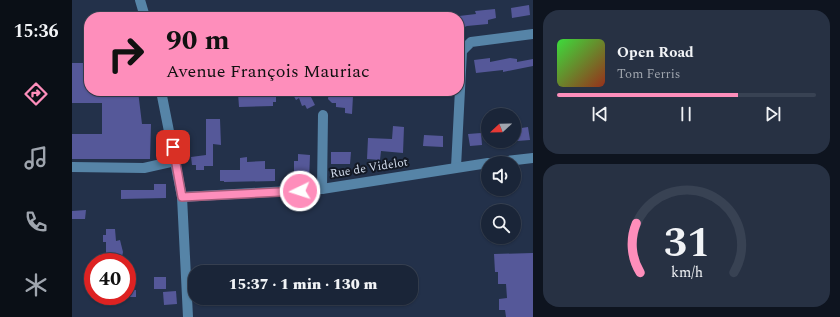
<!DOCTYPE html>
<html lang="en">
<head>
<meta charset="utf-8">
<style>
	body { margin:0; font-family:Spectral,serif; background:#273143; color:#f1f3f6; height:100vh; display:flex; flex-direction:column; font-size:15px; white-space:nowrap }
	* { box-sizing:border-box; margin:0 }
	p { font-size:13px; color:#9fa5ae }
	.icon { flex:none; width:22px; height:22px; fill:none; stroke:currentColor; stroke-width:2; stroke-linecap:round; stroke-linejoin:round }
	.map { position:relative; flex:1; overflow:hidden }
	.panel { display:flex; flex-direction:column; gap:10px; padding:10px; background:#0e141f; width:307px }
	.panel>* { flex:none }
	.top-card { position:absolute; left:12px; top:12px; width:380px; height:84px; border-radius:16px; box-shadow:0 1px 3px #0004,0 0 0 1px #384253; background:#fe8ebb; color:#111; overflow:hidden }
	.needle { width:26px; rotate:248deg }
	.buttons { position:absolute; left:409px; top:108px; display:grid; gap:8px }
	.buttons a { display:grid; place-items:center; width:40px; height:40px; border-radius:50%; background:#1a2538; box-shadow:0 1px 3px #0004,0 0 0 1px #384253; font-size:20px }
	.speed { position:absolute; left:12px; top:253px; display:flex; gap:8px; font-size:20px; font-weight:700; text-align:center }
	.speed>* { display:grid; place-content:center; width:52px; height:52px; border-radius:50%; background:#1a2538; box-shadow:0 1px 3px #0004,0 0 0 1px #384253; line-height:1 }
	.speed .limit { border:6px solid #d22; background:#fff; color:#111 }
	.pin { position:absolute; display:grid; place-items:center; width:34px; height:34px; color:#fff; margin:-17px; border-radius:8px; box-shadow:0 2px 6px #0006 }
	.me { position:absolute; width:44px; margin:-22px; rotate:266deg; stroke-linejoin:round; filter:drop-shadow(0 0 3px #0008) }
	.turn { display:flex; align-items:center; gap:14px; height:84px; padding:0 16px; font-size:18px }
	.turn .icon { width:52px; height:52px; stroke-width:2.5 }
	.turn b { display:block; font-size:28px; line-height:34px }
	.panel .tile { flex:1; display:flex; flex-direction:column; justify-content:center; gap:6px; min-width:0; padding:0 14px; border-radius:16px; background:#273143 }
	.panel .dial { align-items:center; gap:0 }
	.dial svg { height:104px; overflow:visible; fill:none; stroke:#384253; stroke-width:7; stroke-linecap:round; text-anchor:middle }
	.dial text { fill:#f1f3f6; stroke:none }
	.song { display:flex; align-items:center; gap:12px }
	.cover { width:48px; height:48px; border-radius:6px; background:linear-gradient(135deg,hsl(120 70% 55%),hsl(10 70% 35%)) }
	.played { height:4px; border-radius:2px; background:linear-gradient(90deg,#fe8ebb 70%,#384253 70%) }
	.keys { display:flex; justify-content:space-around; direction:ltr }
	.trip { position:absolute; left:116px; top:265px; width:230px; height:40px; border-radius:16px; background:#1a2538; box-shadow:0 1px 3px #0004,0 0 0 1px #384253; font-weight:800; line-height:40px; text-align:center }
	main { display:flex; flex:1; min-height:0 }
	.tabs { display:flex; flex-direction:column; width:72px; justify-content:space-around; align-items:center; background:#0a0f16; color:#9fa5ae }
	.tabs .icon { width:28px; height:28px }
	.tabs .active { color:#fe8ebb }
	.tabs b { font-size:18px; color:#f1f3f6 }
	.map>svg:first-child { display:block }
	.building { fill:#555899 }
	.lines { fill:none; stroke-linecap:round; stroke-linejoin:round }
	.minor { stroke:#5684a7; stroke-width:10 }
	.route-casing { stroke:#a55c7a; stroke-width:10 }
	.route { stroke:#fe8ebb; stroke-width:7 }
	.labels { text-anchor:middle; dominant-baseline:central; stroke-width:4; stroke-linejoin:round; paint-order:stroke }
	.street-label { font-size:12px; fill:#d2dcec; stroke:#131925 }
</style>
</head>
<body>
<main>
<nav class="tabs">
<b>15:36</b>
<svg class="icon active" aria-label="directions" viewBox="0 0 24 24"><path d="M12 3l9 9-9 9-9-9zM9 14v-3h6M13 9l2 2-2 2"/></svg>
<svg class="icon" aria-label="music" viewBox="0 0 24 24"><path d="M9 18V5l10-2v13"/><circle cx="6" cy="18" r="3"/><circle cx="16" cy="16" r="3"/></svg>
<svg class="icon" aria-label="phone" viewBox="0 0 24 24"><path d="M5 4h4l2 5-3 2q2 4 5 5l2-3 5 2v4C11 20 4 13 5 4z"/></svg>
<svg class="icon" aria-label="climate" viewBox="0 0 24 24"><path d="M12 3v18M4 7l16 10M4 17L20 7"/></svg>
</nav>
<div class="map">
<svg width="461" height="317" viewBox="0 0 461 317">
	<rect width="100%" height="100%" fill="#23314a"/>
	<g class="building">
		<polygon points="457,5 458,15 440,18 439,8"/>
		<polygon points="423,9 424,18 416,20 416,24 395,26 387,29 387,16 404,14 403,11"/>
		<polygon points="418,58 418,62 438,58 445,59 445,62 461,59 461,66 431,72 431,70 404,73 402,60"/>
		<polygon points="0,63 17,63 17,91 66,91 70,124 79,124 78,159 0,159 0,134 30,134 30,103 0,103"/>
		<polygon points="200,91 201,95 204,95 204,102 201,102 201,106 167,107 166,93"/>
		<polygon points="219,91 241,91 237,93 243,105 235,109 233,105 230,106 227,98 224,100"/>
		<polygon points="257,91 268,91 268,94 281,96 280,114 273,113 273,108 264,107 264,103 260,103 256,99"/>
		<polygon points="134,119 148,119 149,145 141,144 141,166 132,166 132,170 124,170 124,165 120,165 119,157 134,155"/>
		<polygon points="321,126 332,127 331,153 309,151 308,160 295,159 296,138 320,139"/>
		<polygon points="456,127 458,140 445,141 443,129"/>
		<polygon points="409,133 410,145 398,146 396,134"/>
		<polygon points="352,135 371,136 371,147 351,146"/>
		<polygon points="259,152 279,152 278,164 259,164"/>
		<polygon points="226,154 238,155 237,182 222,182 222,161 226,161"/>
		<polygon points="175,157 175,162 193,161 193,169 203,169 203,181 152,182 152,181 148,181 148,170 168,170 168,158"/>
		<polygon points="82,184 94,184 94,198 49,199 49,190 82,190"/>
		<polygon points="14,210 13,219 0,219 0,211"/>
		<polygon points="34,229 43,229 44,241 48,240 51,252 49,262 34,262 34,242 31,242 31,235 34,235"/>
		<polygon points="461,253 461,317 434,317 433,310 427,310 427,299 435,298 434,284 426,284 426,272 423,272 422,254"/>
		<rect x="82" y="277" width="12" height="12"/>
		<rect x="55" y="290" width="9" height="7"/>
		<polygon points="104,291 105,304 92,305 91,292"/>
	</g>
	<g class="lines">
		<g class="minor">
			<polyline points="68,0 73,17"/>
			<polyline points="89,91 110,197 116,317"/>
			<polyline points="418,163 461,158"/>
			<polyline points="0,167 72,168 103,161"/>
			<polyline points="384,167 390,51 399,42 461,34"/>
			<polyline points="250,189 251,115"/>
			<polyline points="110,197 250,189 416,163"/>
		</g>
	</g>
	<g class="lines">
		<defs>
			<polyline id="route" points="101,147 110,197 228,191"/>
		</defs>
		<use href="#route" class="route-casing"/>
		<use href="#route" class="route"/>
	</g>
	<g class="labels">
		<g class="street-label">
			<text transform="translate(297 168) rotate(-9)">Rue de Videlot</text>
		</g>
	</g>
</svg>
<div class="buttons">
<a><svg class="needle" viewBox="-14 -14 28 28"><path d="M0-13l5 13h-10z" fill="#e53935"/><path d="M0 13l5-13h-10z" fill="#9fa5ae"/></svg></a>
<a><svg class="icon" aria-label="sound" viewBox="0 0 24 24"><path d="M4 9h4l5-4v14l-5-4H4zM17 9q2 3 0 6"/></svg></a>
<a><svg class="icon" aria-label="search" viewBox="0 0 24 24"><circle cx="10" cy="10" r="6"/><path d="M15 15l6 6"/></svg></a>
</div>
<div class="speed"><div class="limit">40</div></div>
<div class="pin" style="left:101px;top:147px;background:#d93025"><svg class="icon" aria-label="arrive" viewBox="0 0 24 24"><path d="M6 21V4h12l-3 4 3 4H6"/></svg></div>
<svg class="me" style="left:228px;top:191px" viewBox="-20 -20 40 40"><circle r="17" fill="#fe8ebb" stroke="#fff" stroke-width="3"/><path d="M0-11L8 9 0 5-8 9z" fill="#fff"/></svg>
<div class="trip">15:37 · 1 min · 130 m</div>
<div class="top-card">
<div class="turn"><svg class="icon" aria-label="right" viewBox="0 0 24 24"><path d="M7 20v-9h11M14 6l5 5-5 5"/></svg><div><b>90 m</b>Avenue François Mauriac</div></div>
</div>
</div>
<section class="panel">
<div class="tile">
<div class="song"><i class="cover"></i><div><b>Open Road</b><p>Tom Ferris</p></div></div>
<div class="played"></div>
<div class="keys"><svg class="icon" aria-label="previous" viewBox="0 0 24 24"><path d="M18 5L8 12l10 7zM5 5v14"/></svg><svg class="icon" aria-label="pause" viewBox="0 0 24 24"><path d="M8 5v14M16 5v14"/></svg><svg class="icon" aria-label="next" viewBox="0 0 24 24"><path d="M6 5l10 7-10 7zM19 5v14"/></svg></div>
</div>
<div class="tile dial"><svg viewBox="0 0 100 80">
<path d="M14 69A42 42 0 1 1 86 69"/>
<path d="M14 69A42 42 0 0 1 11 31" stroke="#fe8ebb"/>
<text x="50" y="56" font-size="32" font-weight="700">31</text>
<text x="50" y="72" font-size="11">km/h</text>
</svg></div>
</section>
</main>
</body>
</html>
